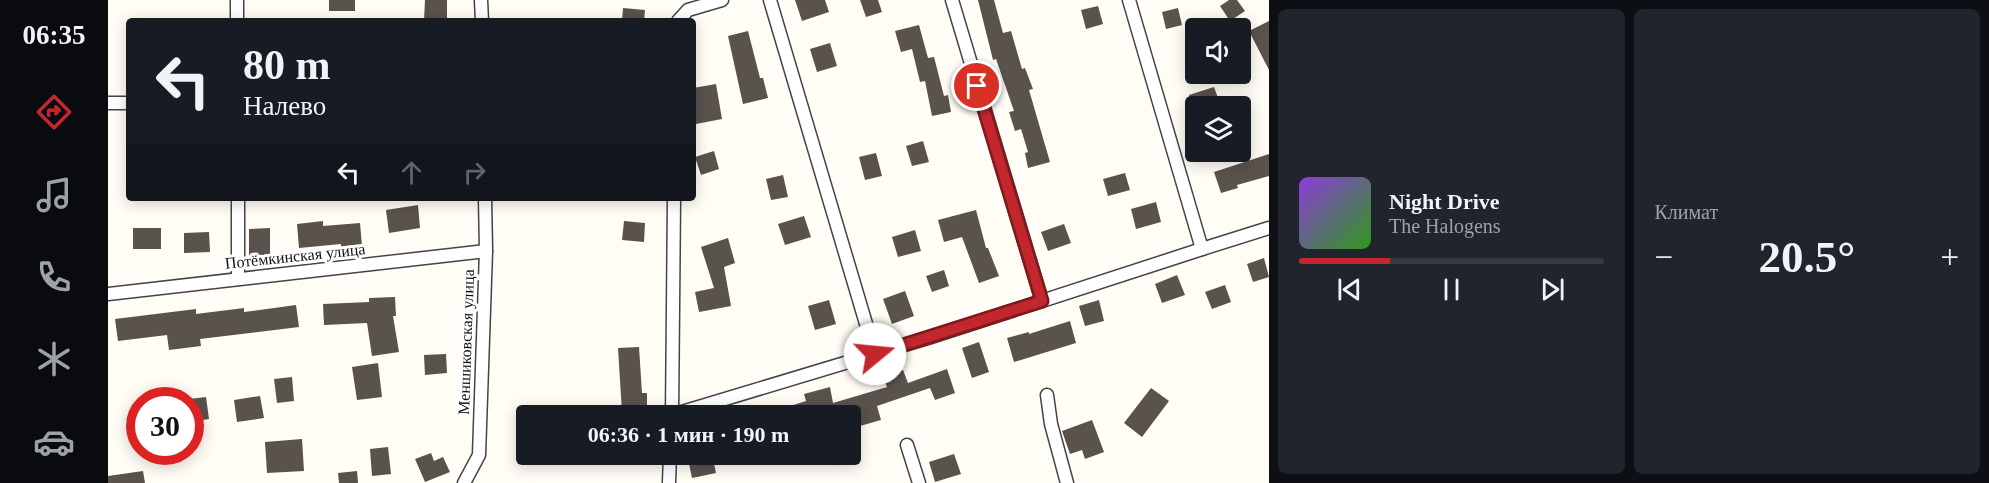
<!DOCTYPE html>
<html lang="ru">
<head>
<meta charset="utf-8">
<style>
	body { margin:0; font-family:Georgia,serif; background:#20242c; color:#f1f3f6; height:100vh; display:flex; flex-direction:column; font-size:22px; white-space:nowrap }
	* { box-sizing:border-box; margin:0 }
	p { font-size:20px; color:#9ea1a6 }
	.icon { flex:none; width:33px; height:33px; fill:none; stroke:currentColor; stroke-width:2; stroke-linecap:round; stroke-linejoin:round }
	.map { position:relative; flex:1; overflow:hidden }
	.sheet { display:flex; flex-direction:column; gap:9px; padding:9px; background:#0d0f14; width:720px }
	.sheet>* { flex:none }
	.top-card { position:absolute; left:18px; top:18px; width:570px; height:183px; border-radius:6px; box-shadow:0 3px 15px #0003; background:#171b24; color:#f1f3f6; overflow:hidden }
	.buttons { position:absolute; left:1077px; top:18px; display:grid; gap:12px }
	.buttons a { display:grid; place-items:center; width:66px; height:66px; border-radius:6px; background:#171b24; box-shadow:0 3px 15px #0003; font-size:30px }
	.speed { position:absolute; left:18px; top:387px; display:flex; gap:12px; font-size:30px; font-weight:700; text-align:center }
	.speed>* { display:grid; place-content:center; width:78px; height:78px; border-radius:50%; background:#171b24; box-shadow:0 3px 15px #0003; line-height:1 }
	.speed .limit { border:9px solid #d22; background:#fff; color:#111 }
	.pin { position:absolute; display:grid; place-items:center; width:51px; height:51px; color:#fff; margin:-26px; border:3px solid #fff; border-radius:50%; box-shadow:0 2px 6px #0007 }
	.me { position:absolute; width:66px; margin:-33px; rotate:73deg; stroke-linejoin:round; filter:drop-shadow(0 0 4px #0008) }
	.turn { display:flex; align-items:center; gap:21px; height:126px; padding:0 18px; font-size:27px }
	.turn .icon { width:78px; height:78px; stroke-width:2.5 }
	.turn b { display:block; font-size:42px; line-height:51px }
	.lanes { display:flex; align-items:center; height:57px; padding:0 18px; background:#0003; justify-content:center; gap:30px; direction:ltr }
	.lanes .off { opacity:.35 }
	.big { font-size:45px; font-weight:600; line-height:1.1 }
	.sheet .widget { flex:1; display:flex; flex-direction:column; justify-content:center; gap:9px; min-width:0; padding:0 21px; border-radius:9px; background:#20242c }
	.song { display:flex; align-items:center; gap:18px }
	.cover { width:72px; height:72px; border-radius:9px; background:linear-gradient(135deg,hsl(270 70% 55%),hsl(110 70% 35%)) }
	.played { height:6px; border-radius:3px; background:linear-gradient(90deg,#c4262e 30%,#363941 30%) }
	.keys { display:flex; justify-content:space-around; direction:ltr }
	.heat { display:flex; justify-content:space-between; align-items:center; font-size:33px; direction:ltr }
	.sheet .tiles { flex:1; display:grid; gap:9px; grid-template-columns:repeat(2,1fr) }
	.trip { position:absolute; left:408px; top:405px; width:345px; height:60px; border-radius:6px; background:#171b24; box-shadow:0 3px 15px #0003; font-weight:600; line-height:60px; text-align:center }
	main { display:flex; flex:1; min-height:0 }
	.dock { display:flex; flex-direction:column; width:108px; justify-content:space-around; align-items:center; background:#090b0e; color:#9ea1a6 }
	.dock .icon { width:42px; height:42px }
	.dock .on { color:#c4262e }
	.dock b { font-size:27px; color:#f1f3f6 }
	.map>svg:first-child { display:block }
	.building { fill:#5a524d }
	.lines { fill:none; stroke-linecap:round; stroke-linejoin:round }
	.minor-casing { stroke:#444; stroke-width:15 }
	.minor { stroke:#fff; stroke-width:12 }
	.route-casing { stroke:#7f191e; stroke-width:15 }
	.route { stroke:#c4262e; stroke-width:10 }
	.labels { text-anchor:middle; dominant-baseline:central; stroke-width:6; stroke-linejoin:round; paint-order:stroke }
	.street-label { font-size:16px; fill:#111; stroke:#fff }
</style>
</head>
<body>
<main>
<nav class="dock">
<b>06:35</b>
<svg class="icon on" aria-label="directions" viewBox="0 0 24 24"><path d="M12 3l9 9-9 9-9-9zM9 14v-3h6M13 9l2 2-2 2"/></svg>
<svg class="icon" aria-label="music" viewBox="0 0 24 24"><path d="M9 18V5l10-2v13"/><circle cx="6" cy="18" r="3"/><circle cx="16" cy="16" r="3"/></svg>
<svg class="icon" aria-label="phone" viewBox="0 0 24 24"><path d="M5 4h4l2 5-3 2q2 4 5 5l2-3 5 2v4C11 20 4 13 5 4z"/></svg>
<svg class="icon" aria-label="climate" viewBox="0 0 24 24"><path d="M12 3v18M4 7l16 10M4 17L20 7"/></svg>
<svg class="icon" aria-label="car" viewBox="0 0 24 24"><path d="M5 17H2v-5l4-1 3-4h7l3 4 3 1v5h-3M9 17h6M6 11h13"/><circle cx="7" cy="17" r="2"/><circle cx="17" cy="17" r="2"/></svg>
</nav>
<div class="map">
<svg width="1161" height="483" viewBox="0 0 1161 483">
	<rect width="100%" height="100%" fill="#fffdf5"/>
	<g class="building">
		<rect x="221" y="0" width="26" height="11"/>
		<polygon points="317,0 339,0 339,21 316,21"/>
		<polygon points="687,0 717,0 721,12 694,21"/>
		<polygon points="752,0 770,0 774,12 758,17"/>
		<polygon points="870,0 886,0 895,33 903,31 914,69 917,68 925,89 921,90 942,162 920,168 917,153 920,152 913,129 907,131 901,112 906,111 888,59 885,60"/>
		<polygon points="1121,0 1129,0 1137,11 1122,21 1112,6"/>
		<polygon points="990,6 995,24 978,29 973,10"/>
		<polygon points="515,8 537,10 536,21 514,21"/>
		<polygon points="1070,8 1074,25 1058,29 1054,12"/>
		<polygon points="1161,21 1161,70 1141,31"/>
		<polygon points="811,25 820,58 826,57 836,96 840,95 843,112 824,116 817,81 812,82 804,49 793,52 787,31"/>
		<polygon points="640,31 652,78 655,78 660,98 635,104 620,36"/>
		<polygon points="722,43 729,66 709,72 702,49"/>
		<polygon points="608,84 614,119 588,124 585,108 585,88"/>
		<polygon points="1106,87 1113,106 1085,106 1081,95"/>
		<polygon points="815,141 821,162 804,166 798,146"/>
		<polygon points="606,151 611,169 593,175 587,157"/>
		<polygon points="768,153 774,176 757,180 751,157"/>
		<polygon points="1161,154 1161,176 1129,185 1130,188 1113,193 1106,172"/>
		<polygon points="1017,173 1022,190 1000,196 995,179"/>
		<polygon points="675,175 680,197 663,200 658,179"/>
		<polygon points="1048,202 1053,222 1028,229 1023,209"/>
		<polygon points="310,205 312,228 281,233 278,210"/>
		<polygon points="868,210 878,248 880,248 891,276 871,283 854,237 836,242 830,220"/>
		<polygon points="696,216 703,237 677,245 670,224"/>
		<polygon points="215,221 215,226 252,223 254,246 233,248 233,244 191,248 189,224"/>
		<polygon points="516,221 537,223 536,242 514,240"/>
		<polygon points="956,224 963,243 940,251 933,232"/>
		<rect x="25" y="228" width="28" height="21"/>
		<polygon points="162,228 162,255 141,255 141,229"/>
		<polygon points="807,230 813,251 790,257 784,237"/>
		<polygon points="101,232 102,252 76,253 76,233"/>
		<polygon points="620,238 627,263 616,267 623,306 591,312 587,292 606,288 593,247"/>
		<polygon points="1156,258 1161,277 1145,282 1139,264"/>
		<polygon points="836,270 841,286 824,292 818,276"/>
		<polygon points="1069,275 1077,295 1054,303 1047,284"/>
		<polygon points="1117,285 1123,302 1104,309 1097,292"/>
		<polygon points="797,291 806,316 784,324 775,299"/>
		<polygon points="287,297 288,316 285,316 291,352 264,356 259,323 216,325 215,304 261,302 261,298"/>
		<polygon points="721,300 728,324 707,330 700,306"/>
		<polygon points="991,300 996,321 977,326 971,306"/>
		<polygon points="188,305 191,327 92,339 93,346 61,350 59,335 10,341 7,319 88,309 88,314 136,308 136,312"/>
		<polygon points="962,321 968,343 906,362 899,338 921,332 921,334"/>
		<polygon points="871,342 881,372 864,378 854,348"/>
		<polygon points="531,347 534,393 539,393 539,413 514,413 510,348"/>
		<polygon points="338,354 339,373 317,375 316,355"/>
		<polygon points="270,363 274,397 249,400 244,367"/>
		<polygon points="839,369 847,393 827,400 822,388 769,406 773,420 752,426 747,408 717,416 661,416 660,413 698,401 696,394 722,387 725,403 779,387 775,377 795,370 800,383"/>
		<polygon points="184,377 186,401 169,403 166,379"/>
		<polygon points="1043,388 1061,401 1034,437 1016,423"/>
		<polygon points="152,396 156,418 129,422 126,400"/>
		<polygon points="98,397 101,419 82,422 82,399"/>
		<polygon points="984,420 996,452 977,459 974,450 962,454 954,431"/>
		<polygon points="194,439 196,471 159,473 157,442"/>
		<polygon points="280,447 283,474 264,476 262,449"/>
		<polygon points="323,453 326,461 335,457 342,472 317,482 307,459"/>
		<polygon points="579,454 604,454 608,473 584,478"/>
		<polygon points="846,454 853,474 827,482 821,462"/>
		<polygon points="35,471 37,483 0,483 0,476"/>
		<polygon points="249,471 250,483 231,483 230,473"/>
	</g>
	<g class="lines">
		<defs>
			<g id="minor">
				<polyline points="129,0 129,21"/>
				<polyline points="373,0 374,21"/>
				<polyline points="662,0 767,354"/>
				<polyline points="844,0 934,301"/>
				<polyline points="1021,0 1094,249 1161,228"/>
				<polyline points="570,21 580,10 614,0"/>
				<polyline points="0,103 21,103"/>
				<polyline points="130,198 130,279"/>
				<polyline points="0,294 378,251"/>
				<polyline points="939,395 943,424 959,483"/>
				<polyline points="564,415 823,337 1094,249"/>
				<polyline points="564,416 566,198"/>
				<polyline points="799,445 811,483"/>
				<polyline points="356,483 371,455 378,251 377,198"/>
				<polyline points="561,483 562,454"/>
			</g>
		</defs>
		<use href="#minor" class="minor-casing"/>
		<use href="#minor" class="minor"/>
	</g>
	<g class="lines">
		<defs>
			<polyline id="route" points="767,354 934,301 869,86"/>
		</defs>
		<use href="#route" class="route-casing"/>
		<use href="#route" class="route"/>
	</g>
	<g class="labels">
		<g class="street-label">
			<text transform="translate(187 256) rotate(-6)">Потёмкинская улица</text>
			<text transform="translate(358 342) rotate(-88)">Меншиковская улица</text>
		</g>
	</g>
</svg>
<div class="buttons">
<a><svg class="icon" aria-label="sound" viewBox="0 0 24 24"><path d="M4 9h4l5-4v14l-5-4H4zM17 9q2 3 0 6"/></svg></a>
<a><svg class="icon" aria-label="layers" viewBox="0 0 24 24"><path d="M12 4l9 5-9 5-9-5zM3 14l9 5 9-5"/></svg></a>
</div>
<div class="speed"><div class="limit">30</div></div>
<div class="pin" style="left:869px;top:86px;background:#d93025"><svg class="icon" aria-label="arrive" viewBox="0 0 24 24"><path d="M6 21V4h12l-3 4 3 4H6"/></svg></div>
<svg class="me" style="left:767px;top:354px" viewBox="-20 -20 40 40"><circle r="19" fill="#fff"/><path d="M0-13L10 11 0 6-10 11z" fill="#c4262e"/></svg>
<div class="trip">06:36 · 1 мин · 190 m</div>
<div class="top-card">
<div class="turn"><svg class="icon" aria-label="left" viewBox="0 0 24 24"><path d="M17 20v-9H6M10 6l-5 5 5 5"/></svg><div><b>80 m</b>Налево</div></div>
<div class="lanes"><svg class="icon" aria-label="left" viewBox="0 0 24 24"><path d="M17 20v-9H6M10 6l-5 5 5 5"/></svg><svg class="icon off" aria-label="ahead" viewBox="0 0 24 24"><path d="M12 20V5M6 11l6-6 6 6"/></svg><svg class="icon off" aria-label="right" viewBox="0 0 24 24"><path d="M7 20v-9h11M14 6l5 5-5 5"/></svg></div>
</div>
</div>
<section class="sheet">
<div class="tiles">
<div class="widget">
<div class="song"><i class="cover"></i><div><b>Night Drive</b><p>The Halogens</p></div></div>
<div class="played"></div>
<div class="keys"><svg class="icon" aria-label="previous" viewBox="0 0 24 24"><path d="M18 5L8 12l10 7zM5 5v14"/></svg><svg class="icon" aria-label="pause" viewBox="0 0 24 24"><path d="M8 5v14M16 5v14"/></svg><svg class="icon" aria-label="next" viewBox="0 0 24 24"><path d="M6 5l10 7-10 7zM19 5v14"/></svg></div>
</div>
<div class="widget"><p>Климат</p>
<div class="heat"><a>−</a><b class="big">20.5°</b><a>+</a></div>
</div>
</div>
</section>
</main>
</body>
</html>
